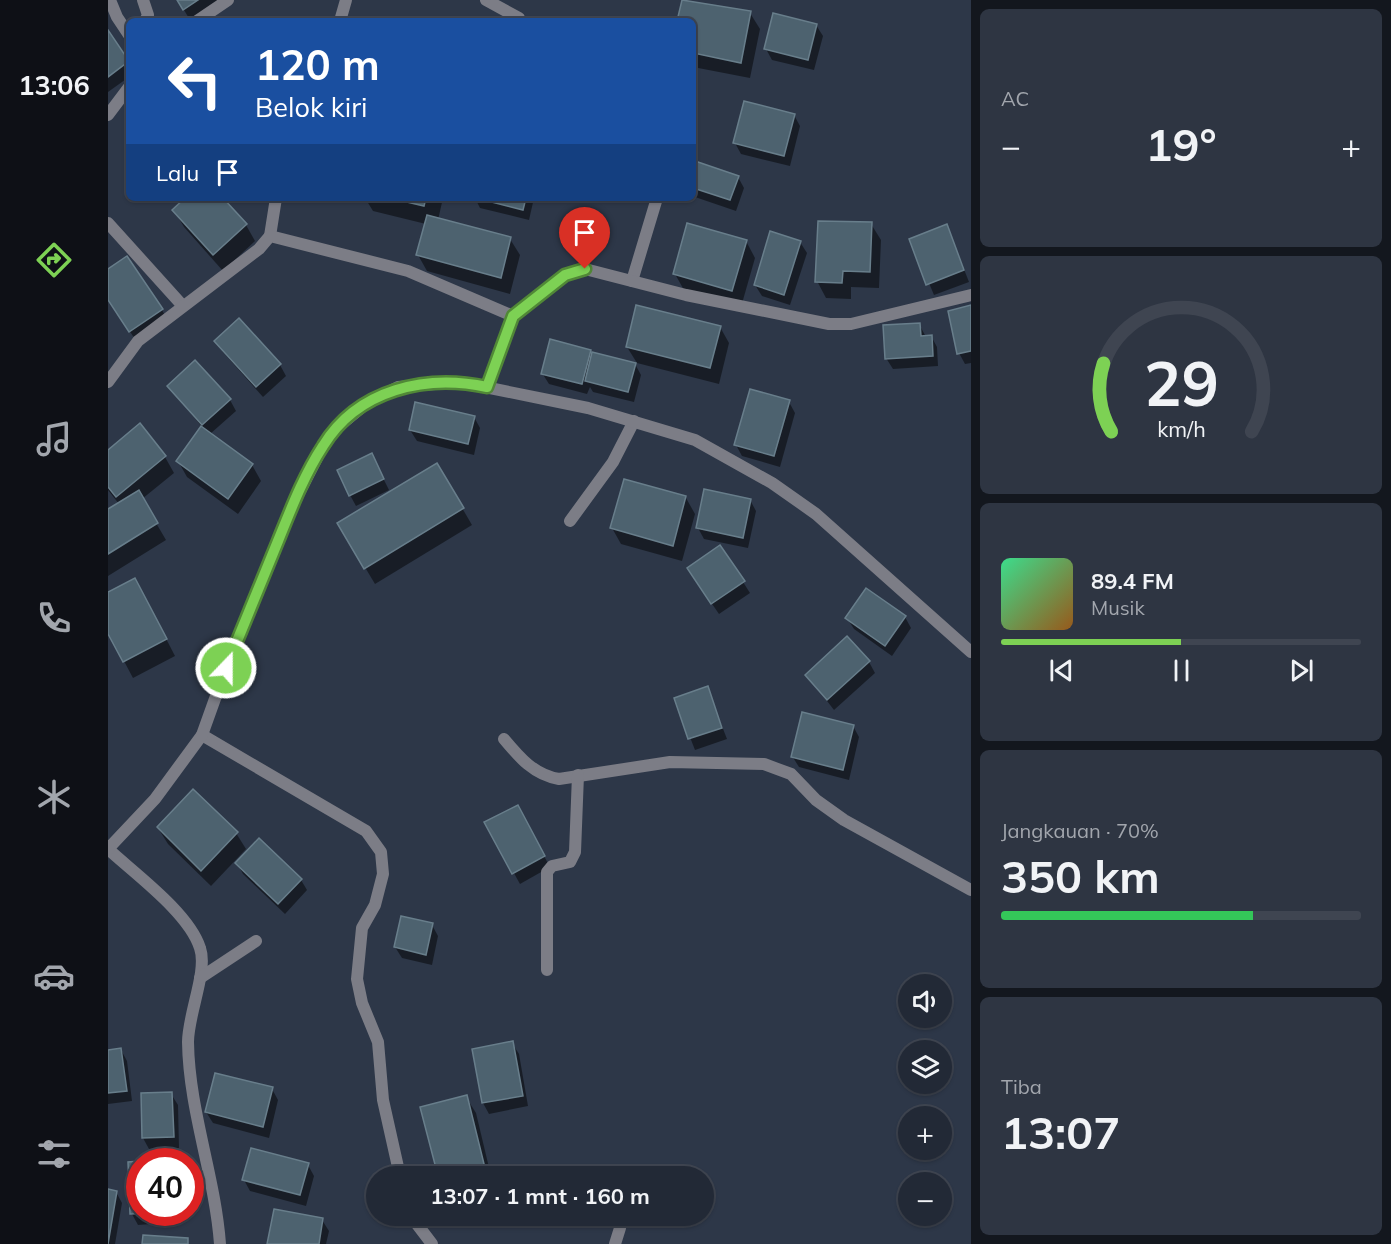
<!DOCTYPE html>
<html lang="id">
<head>
<meta charset="utf-8">
<style>
	body { margin:0; font-family:Mulish,sans-serif; background:#2e3542; color:#f1f3f6; height:100vh; display:flex; flex-direction:column; font-size:22px; white-space:nowrap }
	* { box-sizing:border-box; margin:0 }
	p { font-size:20px; color:#a2a6ad }
	.icon { flex:none; width:33px; height:33px; fill:none; stroke:currentColor; stroke-width:2; stroke-linecap:round; stroke-linejoin:round }
	.map { position:relative; flex:1; overflow:hidden }
	.details { display:flex; flex-direction:column; gap:9px; padding:9px; background:#13171e; width:420px }
	.details>* { flex:none }
	.banner { position:absolute; left:18px; top:18px; width:570px; height:183px; border-radius:9px; box-shadow:0 2px 4px #0004,0 0 0 2px #3f4551; background:#1a4fa0; color:#fff; overflow:hidden }
	.tools { position:absolute; left:790px; top:974px; display:grid; gap:12px }
	.tools a { display:grid; place-items:center; width:54px; height:54px; border-radius:50%; background:#222936; box-shadow:0 2px 4px #0004,0 0 0 2px #3f4551; font-size:30px }
	.speed { position:absolute; left:18px; top:1148px; display:flex; gap:12px; font-size:30px; font-weight:700; text-align:center }
	.speed>* { display:grid; place-content:center; width:78px; height:78px; border-radius:50%; background:#222936; box-shadow:0 2px 4px #0004,0 0 0 2px #3f4551; line-height:1 }
	.speed .limit { border:9px solid #d22; background:#fff; color:#111 }
	.pin { position:absolute; display:grid; place-items:center; width:51px; height:51px; color:#fff; margin:-62px -26px; border-radius:50% 50% 50% 0; rotate:-45deg; box-shadow:0 0 6px #0007 }
	.pin .icon { rotate:45deg }
	.me { position:absolute; width:66px; margin:-33px; rotate:22deg; stroke-linejoin:round; filter:drop-shadow(0 0 4px #0008) }
	.turn { display:flex; align-items:center; gap:21px; height:126px; padding:0 30px; font-size:27px }
	.turn .icon { width:78px; height:78px; stroke-width:2.5 }
	.turn b { display:block; font-size:42px; line-height:51px }
	.then { display:flex; align-items:center; height:57px; padding:0 30px; background:#0003; gap:12px; font-size:22px }
	.big { font-size:45px; font-weight:700; line-height:1.1 }
	.details .card { flex:1; display:flex; flex-direction:column; justify-content:center; gap:9px; min-width:0; padding:0 21px; border-radius:9px; background:#2e3542 }
	.details .dial { align-items:center; gap:0 }
	.dial svg { height:156px; overflow:visible; fill:none; stroke:#3f4551; stroke-width:7; stroke-linecap:round; text-anchor:middle }
	.dial text { fill:#f1f3f6; stroke:none }
	.song { display:flex; align-items:center; gap:18px }
	.cover { width:72px; height:72px; border-radius:9px; background:linear-gradient(135deg,hsl(150 70% 55%),hsl(30 70% 35%)) }
	.played { height:6px; border-radius:3px; background:linear-gradient(90deg,#7dd154 50%,#3f4551 50%) }
	.keys { display:flex; justify-content:space-around; direction:ltr }
	.heat { display:flex; justify-content:space-between; align-items:center; font-size:33px; direction:ltr }
	.charge { height:9px; border-radius:4px; background:linear-gradient(90deg,#34c759 70%,#3f4551 0) }
	.trip { position:absolute; left:258px; top:1166px; width:348px; height:60px; border-radius:30px; background:#222936; box-shadow:0 2px 4px #0004,0 0 0 2px #3f4551; font-weight:700; line-height:60px; text-align:center }
	main { display:flex; flex:1; min-height:0 }
	.tab-bar { display:flex; flex-direction:column; width:108px; justify-content:space-around; align-items:center; background:#0e1016; color:#a2a6ad }
	.tab-bar .icon { width:42px; height:42px }
	.tab-bar .on { color:#7dd154 }
	.tab-bar b { font-size:27px; color:#f1f3f6 }
	.map>svg:first-child { display:block }
	.shadow { fill:#0007 }
	.building { fill:#4d626f; stroke:#687e8b; stroke-width:1.5 }
	.lines { fill:none; stroke-linecap:round; stroke-linejoin:round }
	.minor { stroke:#7c7d86; stroke-width:12 }
	.tertiary { stroke:#7c7d86; stroke-width:12 }
	.route-casing { stroke:#518837; stroke-width:15 }
	.route { stroke:#7dd154; stroke-width:10 }
</style>
</head>
<body>
<main>
<nav class="tab-bar">
<b>13:06</b>
<svg class="icon on" aria-label="directions" viewBox="0 0 24 24"><path d="M12 3l9 9-9 9-9-9zM9 14v-3h6M13 9l2 2-2 2"/></svg>
<svg class="icon" aria-label="music" viewBox="0 0 24 24"><path d="M9 18V5l10-2v13"/><circle cx="6" cy="18" r="3"/><circle cx="16" cy="16" r="3"/></svg>
<svg class="icon" aria-label="phone" viewBox="0 0 24 24"><path d="M5 4h4l2 5-3 2q2 4 5 5l2-3 5 2v4C11 20 4 13 5 4z"/></svg>
<svg class="icon" aria-label="climate" viewBox="0 0 24 24"><path d="M12 3v18M4 7l16 10M4 17L20 7"/></svg>
<svg class="icon" aria-label="car" viewBox="0 0 24 24"><path d="M5 17H2v-5l4-1 3-4h7l3 4 3 1v5h-3M9 17h6M6 11h13"/><circle cx="7" cy="17" r="2"/><circle cx="17" cy="17" r="2"/></svg>
<svg class="icon" aria-label="filters" viewBox="0 0 24 24"><path d="M4 7h16M4 17h16"/><circle cx="9" cy="7" r="2"/><circle cx="15" cy="17" r="2"/></svg>
</nav>
<div class="map">
<svg width="863" height="1244" viewBox="0 0 863 1244">
	<rect width="100%" height="100%" fill="#2d3748"/>
	<g class="shadow">
		<polygon points="70,0 109,0 110,2 82,20"/>
		<polygon points="575,0 642,13 652,29 642,78 585,67 585,21 571,21"/>
		<polygon points="708,25 715,36 706,70 664,60 658,49"/>
		<polygon points="0,33 21,63 21,77 0,92"/>
		<polygon points="686,115 692,126 682,166 633,154 627,143"/>
		<polygon points="588,163 630,177 636,188 628,211 587,197 585,172"/>
		<polygon points="80,198 113,198 138,225 147,241 115,271 76,227 66,210"/>
		<polygon points="257,198 335,198 330,220 402,239 412,255 402,294 319,271 310,255 318,224 265,211"/>
		<polygon points="367,198 426,198 421,220 372,208"/>
		<polygon points="763,224 773,240 771,288 743,287 743,299 718,298 709,281"/>
		<polygon points="839,226 861,282 826,295 803,240"/>
		<polygon points="638,241 647,258 633,307 576,290 567,274"/>
		<polygon points="692,242 699,253 682,305 654,296 647,285"/>
		<polygon points="0,271 54,310 60,321 29,342 0,299"/>
		<polygon points="863,307 863,363 857,364 851,353"/>
		<polygon points="131,320 172,365 178,376 155,397 115,352 108,341"/>
		<polygon points="811,324 818,337 823,336 829,347 830,366 785,369 778,358"/>
		<polygon points="612,327 621,343 611,384 529,363 519,347"/>
		<polygon points="482,352 485,357 527,364 533,375 526,402 485,392 482,387 479,394 441,384 434,373"/>
		<polygon points="61,386 122,400 128,411 102,434 144,465 153,481 130,514 79,477 70,461 94,427"/>
		<polygon points="681,402 687,413 672,467 634,456 628,445"/>
		<polygon points="366,417 372,428 366,455 309,441 302,430"/>
		<polygon points="0,452 57,457 66,473 34,499 58,540 0,576 0,511 11,504 0,490"/>
		<polygon points="329,465 364,525 267,584 231,524"/>
		<polygon points="269,466 281,490 248,506 242,495"/>
		<polygon points="578,498 587,514 574,561 513,544 504,528"/>
		<polygon points="642,500 648,511 640,548 596,539 590,528"/>
		<polygon points="587,579 635,582 642,593 611,614"/>
		<polygon points="0,594 36,596 67,656 25,678 0,631"/>
		<polygon points="797,617 803,628 784,656 746,629 739,618"/>
		<polygon points="761,662 767,673 726,710 699,675"/>
		<polygon points="599,688 619,739 587,750 567,699"/>
		<polygon points="745,726 751,737 741,780 691,767 684,756"/>
		<polygon points="409,807 442,867 412,884 378,823"/>
		<polygon points="50,828 128,833 138,849 103,886 60,844"/>
		<polygon points="129,863 193,880 199,890 177,914 135,874"/>
		<polygon points="324,925 330,936 324,965 294,958 287,947"/>
		<polygon points="404,1043 411,1054 420,1106 381,1114 375,1103"/>
		<polygon points="13,1050 19,1061 24,1101 0,1104 0,1052"/>
		<polygon points="164,1089 170,1100 161,1138 105,1123 98,1112"/>
		<polygon points="63,1094 70,1105 71,1148 41,1149 35,1138 34,1095"/>
		<polygon points="358,1097 368,1113 383,1176 331,1176"/>
		<polygon points="200,1165 206,1176 198,1206 142,1191 136,1180"/>
		<polygon points="0,1191 8,1192 14,1203 7,1244 0,1244"/>
		<polygon points="32,1212 55,1212 56,1223 30,1225 24,1214"/>
		<polygon points="214,1220 221,1231 218,1244 160,1244"/>
	</g>
	<g class="building">
		<polygon points="69,0 90,0 75,10"/>
		<polygon points="574,0 643,11 633,63 585,53 585,21 569,21"/>
		<polygon points="665,13 709,24 700,60 656,49"/>
		<polygon points="0,30 21,61 0,77"/>
		<polygon points="636,101 687,114 676,156 625,143"/>
		<polygon points="587,161 631,176 622,200 585,188"/>
		<polygon points="77,198 115,198 139,224 105,255 64,210"/>
		<polygon points="282,198 318,198 316,206"/>
		<polygon points="368,198 418,198 415,210"/>
		<polygon points="319,215 403,237 393,278 308,255"/>
		<polygon points="710,221 764,222 762,272 735,271 734,283 707,282"/>
		<polygon points="579,223 639,240 624,291 565,274"/>
		<polygon points="839,224 856,270 818,285 801,239"/>
		<polygon points="662,231 693,241 676,295 646,285"/>
		<polygon points="19,256 55,309 21,332 0,300 0,269"/>
		<polygon points="528,305 613,326 602,368 518,347"/>
		<polygon points="863,305 863,351 849,354 840,311"/>
		<polygon points="131,318 173,364 148,387 106,341"/>
		<polygon points="812,323 813,336 824,335 825,356 777,359 775,325"/>
		<polygon points="442,339 483,350 474,384 433,374"/>
		<polygon points="484,352 528,363 520,392 477,381"/>
		<polygon points="87,360 123,399 94,425 59,386"/>
		<polygon points="642,389 682,400 666,456 626,445"/>
		<polygon points="307,402 367,416 360,444 301,430"/>
		<polygon points="32,423 58,456 8,497 0,487 0,450"/>
		<polygon points="93,426 145,464 120,499 68,461"/>
		<polygon points="264,453 276,479 241,496 229,470"/>
		<polygon points="329,463 356,508 256,569 229,523"/>
		<polygon points="516,479 578,496 565,546 502,528"/>
		<polygon points="596,489 643,499 635,538 588,528"/>
		<polygon points="31,490 50,523 0,554 0,509"/>
		<polygon points="612,545 637,581 603,604 579,568"/>
		<polygon points="27,578 59,639 15,662 0,634 0,592"/>
		<polygon points="758,588 798,616 777,646 737,618"/>
		<polygon points="739,636 762,661 719,700 697,675"/>
		<polygon points="600,686 614,728 580,739 566,698"/>
		<polygon points="694,712 746,725 735,770 683,757"/>
		<polygon points="85,789 130,832 93,871 49,827"/>
		<polygon points="410,805 437,856 404,874 376,822"/>
		<polygon points="151,838 194,879 170,904 127,863"/>
		<polygon points="293,916 325,923 318,955 286,947"/>
		<polygon points="405,1041 415,1096 374,1103 364,1049"/>
		<polygon points="13,1048 19,1091 0,1093 0,1050"/>
		<polygon points="107,1073 165,1087 155,1127 97,1112"/>
		<polygon points="64,1092 66,1137 34,1138 33,1093"/>
		<polygon points="359,1095 377,1168 347,1176 330,1176 312,1107"/>
		<polygon points="143,1148 201,1163 192,1195 134,1180"/>
		<polygon points="32,1161 32,1212 50,1213 22,1214 20,1162"/>
		<polygon points="0,1189 9,1191 0,1244"/>
		<polygon points="166,1209 215,1218 211,1244 159,1244"/>
		<polygon points="35,1235 80,1238 80,1244 34,1244"/>
	</g>
	<g class="lines">
		<g class="minor">
			<polyline points="2,0 9,17 21,35"/>
			<polyline points="35,0 40,15 37,21"/>
			<polyline points="378,0 411,18"/>
			<polyline points="89,21 120,0"/>
			<polyline points="232,21 238,0"/>
			<polyline points="0,115 21,87"/>
			<polyline points="0,223 74,305"/>
			<polyline points="162,236 168,198"/>
			<polyline points="524,281 549,198"/>
			<polyline points="405,316 457,275 477,269 578,295 721,324 743,324 863,295"/>
			<polyline points="0,382 30,341 151,249 162,236 300,271 405,316 379,387"/>
			<polyline points="462,521 505,462 526,421"/>
			<polyline points="94,735 258,831 273,852 275,874 267,905 254,928 249,979 254,1003 270,1042 275,1100 292,1176"/>
			<path d="M396,739c15,18 30,36 55,40l111,-17 94,2 27,10 25,26 28,20 127,70"/>
			<path d="M0,849c27,25 81,64 92,99 8,23 -12,66 -12,94 1,69 27,134 32,202"/>
			<polyline points="439,970 439,872 444,866 462,862 467,852 470,775"/>
			<polyline points="92,978 148,941"/>
			<polyline points="509,1173 509,1176"/>
			<polyline points="302,1215 324,1244"/>
			<polyline points="507,1244 512,1228 512,1215"/>
		</g>
		<polyline class="tertiary" points="0,849 47,799 94,735 118,668 185,505 215,446 229,428 259,403 290,387 352,382 480,408 587,440 664,483 708,514 863,652"/>
	</g>
	<g class="lines">
		<defs>
			<path id="route" d="M118,668c18,-43 35,-85 52,-127 13,-32 26,-66 45,-95 35,-57 103,-72 164,-59l26,-71 52,-41 20,-6"/>
		</defs>
		<use href="#route" class="route-casing"/>
		<use href="#route" class="route"/>
	</g>
</svg>
<div class="tools">
<a><svg class="icon" aria-label="sound" viewBox="0 0 24 24"><path d="M4 9h4l5-4v14l-5-4H4zM17 9q2 3 0 6"/></svg></a>
<a><svg class="icon" aria-label="layers" viewBox="0 0 24 24"><path d="M12 4l9 5-9 5-9-5zM3 14l9 5 9-5"/></svg></a>
<a>+</a>
<a>−</a>
</div>
<div class="speed"><div class="limit">40</div></div>
<div class="pin" style="left:477px;top:269px;background:#d93025"><svg class="icon" aria-label="arrive" viewBox="0 0 24 24"><path d="M6 21V4h12l-3 4 3 4H6"/></svg></div>
<svg class="me" style="left:118px;top:668px" viewBox="-20 -20 40 40"><circle r="17" fill="#7dd154" stroke="#fff" stroke-width="3"/><path d="M0-11L8 9 0 5-8 9z" fill="#fff"/></svg>
<div class="trip">13:07 · 1 mnt · 160 m</div>
<div class="banner">
<div class="turn"><svg class="icon" aria-label="left" viewBox="0 0 24 24"><path d="M17 20v-9H6M10 6l-5 5 5 5"/></svg><div><b>120 m</b>Belok kiri</div></div>
<div class="then">Lalu<svg class="icon" aria-label="arrive" viewBox="0 0 24 24"><path d="M6 21V4h12l-3 4 3 4H6"/></svg></div>
</div>
</div>
<section class="details">
<div class="card"><p>AC</p>
<div class="heat"><a>−</a><b class="big">19°</b><a>+</a></div>
</div>
<div class="card dial"><svg viewBox="0 0 100 80">
<path d="M14 69A42 42 0 1 1 86 69"/>
<path d="M14 69A42 42 0 0 1 10 34" stroke="#7dd154"/>
<text x="50" y="56" font-size="32" font-weight="700">29</text>
<text x="50" y="72" font-size="11">km/h</text>
</svg></div>
<div class="card">
<div class="song"><i class="cover"></i><div><b>89.4 FM</b><p>Musik</p></div></div>
<div class="played"></div>
<div class="keys"><svg class="icon" aria-label="previous" viewBox="0 0 24 24"><path d="M18 5L8 12l10 7zM5 5v14"/></svg><svg class="icon" aria-label="pause" viewBox="0 0 24 24"><path d="M8 5v14M16 5v14"/></svg><svg class="icon" aria-label="next" viewBox="0 0 24 24"><path d="M6 5l10 7-10 7zM19 5v14"/></svg></div>
</div>
<div class="card"><p>Jangkauan · 70%</p><b class="big">350 km</b><div class="charge"></div></div>
<div class="card"><p>Tiba</p><b class="big">13:07</b></div>
</section>
</main>
</body>
</html>
